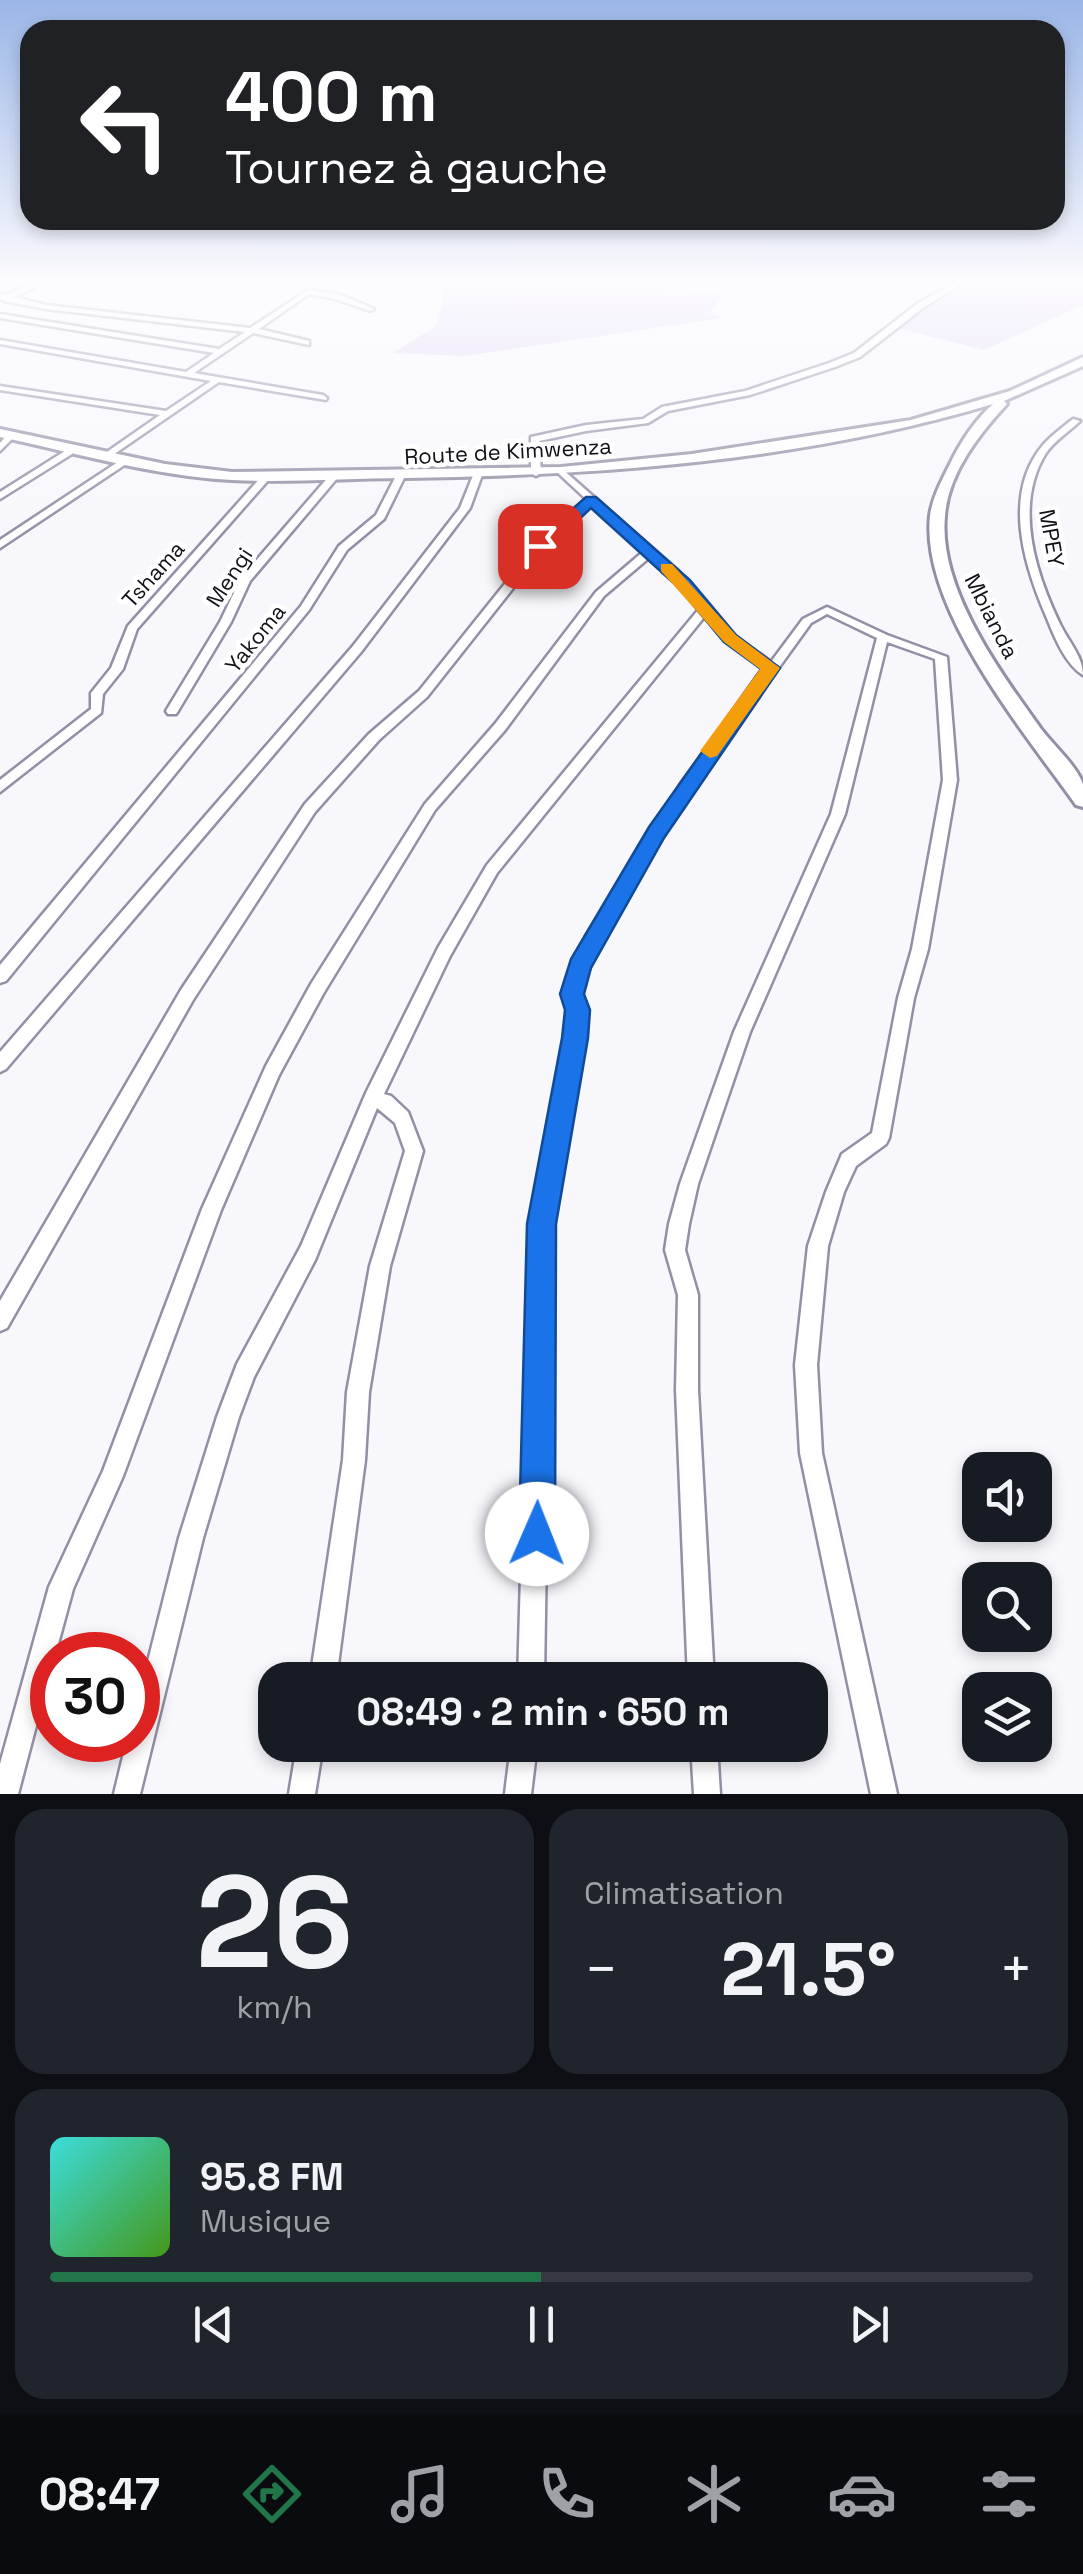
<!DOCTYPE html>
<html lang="fr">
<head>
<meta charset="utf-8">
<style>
	body { margin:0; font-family:"Space Grotesk",sans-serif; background:#20242c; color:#f1f3f6; height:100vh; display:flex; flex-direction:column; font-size:38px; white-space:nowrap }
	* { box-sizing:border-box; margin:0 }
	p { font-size:32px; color:#9ea1a6 }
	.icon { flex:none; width:55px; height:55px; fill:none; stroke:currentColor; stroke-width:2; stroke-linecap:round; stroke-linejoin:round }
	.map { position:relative; height:1794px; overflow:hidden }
	.drawer { display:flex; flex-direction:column; gap:15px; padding:15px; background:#0d0f14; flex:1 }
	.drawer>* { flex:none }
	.hud { position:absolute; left:20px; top:20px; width:1045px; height:210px; border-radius:30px; box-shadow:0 5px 15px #0003; background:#202124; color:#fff; overflow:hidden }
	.fabs { position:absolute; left:962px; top:1452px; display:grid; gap:20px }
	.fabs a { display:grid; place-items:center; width:90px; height:90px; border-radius:20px; background:#171b24; box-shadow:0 5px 15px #0003; font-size:50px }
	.speed { position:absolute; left:30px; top:1632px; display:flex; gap:20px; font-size:50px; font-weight:700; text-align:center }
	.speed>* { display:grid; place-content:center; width:130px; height:130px; border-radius:50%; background:#171b24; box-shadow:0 5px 15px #0003; line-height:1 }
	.speed .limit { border:15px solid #d22; background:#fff; color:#111 }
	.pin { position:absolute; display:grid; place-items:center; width:85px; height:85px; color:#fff; margin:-42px; border-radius:20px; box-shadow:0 5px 15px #0006 }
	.me { position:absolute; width:110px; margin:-55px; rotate:1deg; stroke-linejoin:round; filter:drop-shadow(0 0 8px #0008) }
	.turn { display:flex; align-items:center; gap:35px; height:210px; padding:0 40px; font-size:45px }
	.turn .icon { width:130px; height:130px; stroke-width:2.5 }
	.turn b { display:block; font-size:70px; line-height:85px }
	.big { font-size:75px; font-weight:600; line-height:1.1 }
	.drawer .tile { flex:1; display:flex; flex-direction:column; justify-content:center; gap:15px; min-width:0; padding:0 35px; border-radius:30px; background:#20242c }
	.drawer .dial { align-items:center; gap:0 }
	.dial b { font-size:130px; line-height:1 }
	.song { display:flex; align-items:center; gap:30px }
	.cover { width:120px; height:120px; border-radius:15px; background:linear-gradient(135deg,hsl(180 70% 55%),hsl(100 70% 35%)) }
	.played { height:10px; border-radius:5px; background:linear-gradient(90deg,#207648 50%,#363941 50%) }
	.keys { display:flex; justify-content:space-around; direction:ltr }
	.heat { display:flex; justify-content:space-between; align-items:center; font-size:55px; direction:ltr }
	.drawer .tiles { flex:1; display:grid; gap:15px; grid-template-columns:1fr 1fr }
	.tile:last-child { grid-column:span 2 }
	.trip { position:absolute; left:258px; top:1662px; width:570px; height:100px; border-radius:30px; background:#171b24; box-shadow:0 5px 15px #0003; font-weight:600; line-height:100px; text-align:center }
	.dock { display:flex; height:160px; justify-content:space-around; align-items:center; background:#090b0e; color:#9ea1a6 }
	.dock .icon { width:70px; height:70px }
	.dock .active { color:#207648 }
	.dock b { font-size:45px; color:#f1f3f6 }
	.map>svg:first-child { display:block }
	.green { fill:#ded5f6 }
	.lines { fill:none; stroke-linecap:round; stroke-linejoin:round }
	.street-casing { stroke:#958ea5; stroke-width:5 }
	.secondary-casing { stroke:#958ea5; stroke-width:6 }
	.street { fill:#fff; fill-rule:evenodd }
	.secondary { fill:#fff; fill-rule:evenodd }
	.route { fill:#1a73e8; stroke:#114b97; stroke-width:2.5 }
	.slow { fill:#f59e0b }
	.labels { text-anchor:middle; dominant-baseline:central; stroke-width:9; stroke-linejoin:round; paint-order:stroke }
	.far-street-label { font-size:22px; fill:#120f18; stroke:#fff }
</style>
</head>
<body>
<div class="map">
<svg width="1083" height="1794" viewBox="0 0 1083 1794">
	<rect width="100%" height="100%" fill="#f8f7fc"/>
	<g class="green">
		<polygon points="418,280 571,280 568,283 585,287 606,280 667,280 666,295 723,294 709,313 722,318 464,356 393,353 436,326 445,292"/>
		<polygon points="972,280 1083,280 1083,305 984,350 897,328"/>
	</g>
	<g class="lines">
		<defs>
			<g id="street">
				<polygon points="42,280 50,280 14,297 46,305 250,328 308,290 341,295 374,309 370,311 336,299 309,294 259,329 309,341 309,345 253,333 194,373 323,395 327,398 326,400 219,382 107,459 104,458 104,454 160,415 0,390 0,386 166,411 211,381 0,344 0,340 186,372 214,353 0,318 0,314 219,349 245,332 46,309 4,301 0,298 0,294 6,295"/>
				<polygon points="960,280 968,280 923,308 860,357 835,367 750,395 668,411 648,423 586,431 539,441 541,473 536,476 531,473 531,437 586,425 643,419 662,407 745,391 829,363 854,353 917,304"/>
				<path d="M1073,419l7,2c-11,11 -25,19 -34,32 -33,53 -10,122 15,173 8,16 22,31 22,49 -18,-11 -29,-39 -37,-59 -22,-51 -44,-122 -3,-171 9,-10 20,-18 30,-26z"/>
				<polygon points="8,434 15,436 0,451 0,443"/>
				<polygon points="67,446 73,446 72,454 0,499 0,492 65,451"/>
				<polygon points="124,458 132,460 0,548 0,540"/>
				<polygon points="561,468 679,572 734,636 771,662 803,619 827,607 887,635 947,657 957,780 928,949 914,998 889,1138 886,1144 856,1166 844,1192 828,1246 817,1365 822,1453 897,1794 871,1794 800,1453 795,1365 808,1246 826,1192 842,1154 872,1133 898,998 912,949 943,780 935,659 887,642 845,814 750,1032 698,1184 689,1224 685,1250 698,1295 698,1390 714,1680 688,1680 676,1390 678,1295 665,1250 669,1224 680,1184 734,1032 831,814 877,638 827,614 811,623 692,788 599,942 580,994 586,1010 583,1038 551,1224 544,1680 518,1680 531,1224 567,1038 570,1010 564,994 586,936 682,782 765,670 726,640 705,616 497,873 450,956 384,1094 391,1096 408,1112 423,1151 390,1266 369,1392 365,1460 336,1680 310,1680 343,1460 347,1392 370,1266 405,1151 395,1123 377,1108 315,1260 254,1377 239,1417 203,1538 140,1794 114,1794 127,1740 138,1740 138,1701 179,1538 217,1417 237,1364 301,1246 366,1093 438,948 487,865 699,609 671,576 650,557 604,596 505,730 435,810 323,994 279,1075 221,1210 123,1476 73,1589 55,1655 52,1655 52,1665 18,1794 0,1794 0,1764 49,1587 103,1471 202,1209 266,1066 311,984 425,804 495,724 596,592 644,551 592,504 544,549 427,697 379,740 315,812 193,1000 7,1328 0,1331 0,1301 181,990 305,804 369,734 419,691 536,545 586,499 558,473 558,469"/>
				<polygon points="474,473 482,475 470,508 361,652 6,1069 0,1072 0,1052 353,646 460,508"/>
				<polygon points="331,474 339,476 250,581 231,622 178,711 176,714 168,714 166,711 220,622 241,578"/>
				<polygon points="397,474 405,476 384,519 347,550 309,610 6,981 0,983 0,965 301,606 339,546 376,515"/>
				<polygon points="263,475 271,477 137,629 123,669 103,694 101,713 0,792 0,780 91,709 91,693 111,668 128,626"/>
				<polygon points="297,1745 323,1745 315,1794 289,1794"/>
				<polygon points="511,1745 537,1745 531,1794 505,1794"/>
				<polygon points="691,1745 717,1745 720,1794 694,1794"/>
			</g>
			<path id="secondary" d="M1083,357v9l-79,35 3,3c-27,29 -59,69 -62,112 -7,73 56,157 96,213 12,16 35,36 42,55 0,6 0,17 0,23l-7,-2c-51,-72 -156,-197 -146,-289 2,-17 11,-34 19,-50 11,-23 25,-45 44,-62 -189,57 -390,71 -587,74 -57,0 -117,5 -174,2 -78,-4 -156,-27 -232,-43v-8l165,35 67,8 329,-5 131,-13 219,-34 99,-29z"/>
		</defs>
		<use href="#street" class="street-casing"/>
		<use href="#secondary" class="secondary-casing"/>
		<use href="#street" class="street"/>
		<use href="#secondary" class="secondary"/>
	</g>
	<linearGradient id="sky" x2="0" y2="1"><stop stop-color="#9ab6e7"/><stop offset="0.53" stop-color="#fcfbfe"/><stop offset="1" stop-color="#fcfbfe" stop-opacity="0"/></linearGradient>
	<rect width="1083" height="531" fill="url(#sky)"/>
	<polygon class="route" points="586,497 596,497 690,580 736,635 780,668 664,838 591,968 584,994 590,1010 588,1038 556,1224 555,1534 549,1546 537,1552 524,1546 519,1534 527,1224 562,1038 565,1010 560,994 571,959 649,827 761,669 724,642 678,587 591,508 546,550 534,550 534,543"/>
	<polygon class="slow" points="661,564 672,564 736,635 780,668 717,756 710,758 700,751 760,669 724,642 661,571"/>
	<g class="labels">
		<g class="far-street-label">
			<text transform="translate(508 451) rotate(-3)">Route de Kimwenza</text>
			<text transform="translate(1052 538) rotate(80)">MPEY</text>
			<text transform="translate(153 574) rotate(-48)">Tshama</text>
			<text transform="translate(229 577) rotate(-57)">Mengi</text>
			<text transform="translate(992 616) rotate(63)">Mbianda</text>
			<text transform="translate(255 638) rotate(-51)">Yakoma</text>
		</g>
	</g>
</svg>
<div class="fabs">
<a><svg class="icon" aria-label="sound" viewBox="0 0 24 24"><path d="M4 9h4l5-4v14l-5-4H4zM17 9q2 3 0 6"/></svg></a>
<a><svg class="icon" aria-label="search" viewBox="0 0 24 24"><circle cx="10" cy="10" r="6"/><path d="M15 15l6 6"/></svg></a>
<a><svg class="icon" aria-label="layers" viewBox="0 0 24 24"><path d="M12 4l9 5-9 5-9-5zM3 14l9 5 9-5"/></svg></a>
</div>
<div class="speed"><div class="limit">30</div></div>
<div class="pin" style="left:540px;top:546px;background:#d93025"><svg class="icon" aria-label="arrive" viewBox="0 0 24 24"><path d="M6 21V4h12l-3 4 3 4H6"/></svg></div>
<svg class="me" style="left:537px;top:1534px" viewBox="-20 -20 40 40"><circle r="19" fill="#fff"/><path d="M0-13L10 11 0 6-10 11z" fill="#1a73e8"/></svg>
<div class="trip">08:49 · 2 min · 650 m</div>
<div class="hud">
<div class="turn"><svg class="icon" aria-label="left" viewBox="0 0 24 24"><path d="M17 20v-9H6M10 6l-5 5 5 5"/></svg><div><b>400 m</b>Tournez à gauche</div></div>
</div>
</div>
<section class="drawer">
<div class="tiles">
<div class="tile dial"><b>26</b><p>km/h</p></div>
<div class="tile"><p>Climatisation</p>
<div class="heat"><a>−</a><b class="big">21.5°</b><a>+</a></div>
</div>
<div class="tile">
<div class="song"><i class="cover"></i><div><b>95.8 FM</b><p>Musique</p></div></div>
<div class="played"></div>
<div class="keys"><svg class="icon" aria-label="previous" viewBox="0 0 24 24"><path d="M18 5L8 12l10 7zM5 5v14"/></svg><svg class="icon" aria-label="pause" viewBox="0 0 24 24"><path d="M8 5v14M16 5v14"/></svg><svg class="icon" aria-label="next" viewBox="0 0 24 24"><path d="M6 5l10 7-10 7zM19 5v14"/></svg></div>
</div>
</div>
</section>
<nav class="dock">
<b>08:47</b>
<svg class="icon active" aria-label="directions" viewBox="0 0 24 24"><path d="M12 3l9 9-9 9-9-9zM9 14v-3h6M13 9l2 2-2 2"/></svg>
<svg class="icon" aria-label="music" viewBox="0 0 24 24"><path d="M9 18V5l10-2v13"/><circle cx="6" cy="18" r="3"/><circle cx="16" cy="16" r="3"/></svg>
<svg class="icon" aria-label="phone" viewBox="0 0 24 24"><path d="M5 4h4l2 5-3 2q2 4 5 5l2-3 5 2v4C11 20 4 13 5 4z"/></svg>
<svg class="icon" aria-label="climate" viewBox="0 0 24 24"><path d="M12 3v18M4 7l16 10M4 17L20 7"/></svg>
<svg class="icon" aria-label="car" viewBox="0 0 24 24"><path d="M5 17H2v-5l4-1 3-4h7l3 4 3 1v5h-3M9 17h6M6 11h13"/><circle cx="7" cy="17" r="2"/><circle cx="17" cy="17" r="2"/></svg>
<svg class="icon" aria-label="filters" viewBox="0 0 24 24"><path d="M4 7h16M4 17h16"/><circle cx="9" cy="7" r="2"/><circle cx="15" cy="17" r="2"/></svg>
</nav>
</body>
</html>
